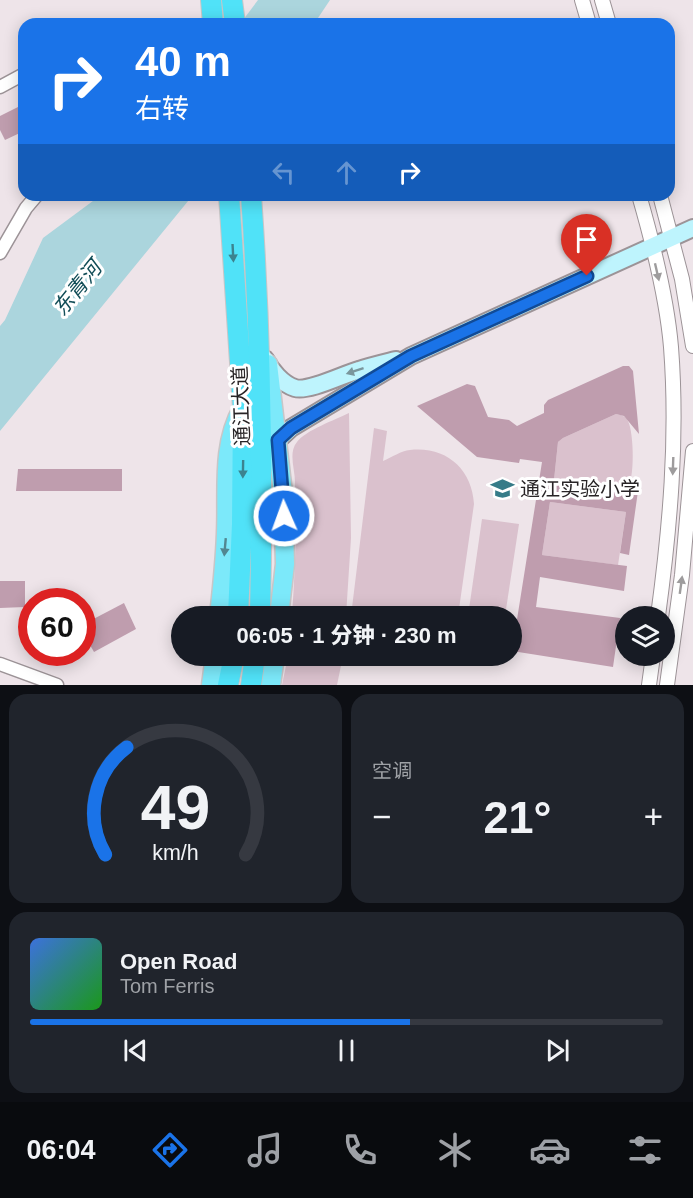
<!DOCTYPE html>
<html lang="zh">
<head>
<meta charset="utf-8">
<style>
	body { margin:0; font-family:Helvetica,"Noto Sans SC",sans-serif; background:#20242c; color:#f1f3f6; height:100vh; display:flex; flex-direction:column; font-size:22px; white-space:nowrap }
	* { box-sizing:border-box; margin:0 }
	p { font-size:20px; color:#9ea1a6 }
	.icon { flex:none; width:33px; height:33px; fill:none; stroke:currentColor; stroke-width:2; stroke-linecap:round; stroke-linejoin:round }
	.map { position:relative; height:685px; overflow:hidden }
	.sheet { display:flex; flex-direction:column; gap:9px; padding:9px; background:#0d0f14; flex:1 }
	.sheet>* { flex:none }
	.banner { position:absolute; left:18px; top:18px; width:657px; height:183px; border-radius:18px; box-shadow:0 3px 15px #0003; background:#1a73e8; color:#fff; overflow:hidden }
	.tools { position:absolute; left:615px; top:606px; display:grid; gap:12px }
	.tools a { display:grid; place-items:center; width:60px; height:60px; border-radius:50%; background:#171b24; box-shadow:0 3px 15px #0003; font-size:30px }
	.speed { position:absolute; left:18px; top:588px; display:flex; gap:12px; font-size:30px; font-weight:700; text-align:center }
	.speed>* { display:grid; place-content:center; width:78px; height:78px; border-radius:50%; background:#171b24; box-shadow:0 3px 15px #0003; line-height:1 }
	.speed .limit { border:9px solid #d22; background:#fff; color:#111 }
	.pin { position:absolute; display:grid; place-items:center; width:51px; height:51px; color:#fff; margin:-62px -26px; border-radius:50% 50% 50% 0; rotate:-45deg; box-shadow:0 0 6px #0007 }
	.pin .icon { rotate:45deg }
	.me { position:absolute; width:66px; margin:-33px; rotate:358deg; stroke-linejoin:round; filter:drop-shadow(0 0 4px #0008) }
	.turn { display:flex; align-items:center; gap:21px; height:126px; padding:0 18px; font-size:27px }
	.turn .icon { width:78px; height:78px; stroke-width:2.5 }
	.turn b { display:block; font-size:42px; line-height:51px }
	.lanes { display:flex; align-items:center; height:57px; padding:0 18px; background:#0003; justify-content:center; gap:30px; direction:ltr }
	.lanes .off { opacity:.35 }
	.big { font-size:45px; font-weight:800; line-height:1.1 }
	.sheet .tile { flex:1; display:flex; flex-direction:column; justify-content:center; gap:9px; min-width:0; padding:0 21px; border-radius:18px; background:#20242c }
	.sheet .dial { align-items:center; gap:0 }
	.dial svg { height:156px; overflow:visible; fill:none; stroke:#363941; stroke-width:7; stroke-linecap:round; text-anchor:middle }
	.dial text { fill:#f1f3f6; stroke:none }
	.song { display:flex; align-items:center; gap:18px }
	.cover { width:72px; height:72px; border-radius:9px; background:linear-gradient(135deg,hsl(220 70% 55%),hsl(120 70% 35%)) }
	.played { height:6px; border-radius:3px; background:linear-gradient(90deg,#1a73e8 60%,#363941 60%) }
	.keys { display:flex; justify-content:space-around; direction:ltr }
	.heat { display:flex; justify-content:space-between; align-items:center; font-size:33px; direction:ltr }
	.sheet .tiles { flex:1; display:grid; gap:9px; grid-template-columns:1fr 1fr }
	.tile:last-child { grid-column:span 2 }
	.trip { position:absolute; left:171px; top:606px; width:351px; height:60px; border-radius:30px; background:#171b24; box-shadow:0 3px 15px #0003; font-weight:800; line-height:60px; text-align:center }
	.tabs { display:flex; height:96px; justify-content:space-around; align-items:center; background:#090b0e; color:#9ea1a6 }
	.tabs .icon { width:42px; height:42px }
	.tabs .current { color:#1a73e8 }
	.tabs b { font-size:27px; color:#f1f3f6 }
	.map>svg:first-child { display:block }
	.green { fill:#dac1cd }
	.water { fill:#abd5dd }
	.building { fill:#bf9dae }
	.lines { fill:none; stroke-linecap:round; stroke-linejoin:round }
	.minor-casing { stroke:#9c9397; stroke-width:15 }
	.tertiary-casing { stroke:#9c9397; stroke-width:16 }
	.secondary-casing { stroke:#9c9397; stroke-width:20 }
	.primary-casing { stroke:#c7c6c7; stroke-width:21 }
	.trunk-casing { stroke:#c7c6c7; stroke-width:22 }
	.minor { stroke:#fff; stroke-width:12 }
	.tertiary { stroke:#fff; stroke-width:14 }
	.secondary { stroke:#bef4fd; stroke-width:16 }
	.primary { stroke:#7ce9fa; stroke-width:18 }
	.trunk { stroke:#50e2f8; stroke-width:20 }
	.oneway { fill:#3c838f }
	.oneway2 { fill:#9e9c9d }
	.oneway3 { fill:#7a969c }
	.oneway4 { fill:#528690 }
	.route-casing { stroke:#114b97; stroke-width:15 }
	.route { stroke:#1a73e8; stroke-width:10 }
	.labels { text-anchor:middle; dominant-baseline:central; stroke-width:6; stroke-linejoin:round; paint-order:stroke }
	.street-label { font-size:20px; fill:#282426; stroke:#fff }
	.poi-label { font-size:20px; fill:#282426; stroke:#fff; text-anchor:start }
	.water-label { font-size:21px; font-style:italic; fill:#114d57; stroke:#fff }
</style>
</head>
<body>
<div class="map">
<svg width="693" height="685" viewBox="0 0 693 685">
	<rect width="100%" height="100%" fill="#eee4e9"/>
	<g class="green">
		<path d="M349,413l2,125 -5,78h-54c3,-45 5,-89 3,-134 0,-13 -7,-29 2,-40 9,-12 38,-22 52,-29z"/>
		<path d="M616,414c5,1 10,2 12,7 6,12 7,59 -1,68l-73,-9 4,-38 5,-4z"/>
		<path d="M374,428l13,3 -4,30c9,-4 18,-10 27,-11 36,-4 62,19 64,54l-16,112h-107z"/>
		<polygon points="550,502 626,512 618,565 542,555"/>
		<polygon points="482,519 519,524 505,616 468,616"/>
		<polygon points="288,656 343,656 337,685 282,685"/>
		<polygon points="462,656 500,656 499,662 462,657"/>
	</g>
	<g class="water">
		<polygon points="258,0 330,0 314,24 240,24"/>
		<polygon points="101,195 193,195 0,431 0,326 5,320 43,238"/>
	</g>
	<g class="building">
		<polygon points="24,104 24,131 5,140 0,130 0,116"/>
		<polygon points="623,366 629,366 633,371 639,434 624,416 616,414 563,438 558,442 554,480 638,491 629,555 620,553 626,512 550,502 542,555 627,566 624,591 540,577 536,607 620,618 613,667 512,651 542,462 520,459 519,463 477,457 417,406 467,384 475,386 488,417 509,420 517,426 544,413 544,405 548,400"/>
		<polygon points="18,469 122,469 122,491 16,491"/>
		<polygon points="0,581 25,581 25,607 0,608"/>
		<polygon points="124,603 136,629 94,652 82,631 82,625"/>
	</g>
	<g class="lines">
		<defs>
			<g id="minor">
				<polyline points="0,87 24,74"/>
				<polyline points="0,253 26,208 37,195"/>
				<polyline points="0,664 57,685"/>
			</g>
			<g id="tertiary">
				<polyline points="582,0 589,24"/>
				<polyline points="602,0 609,24"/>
				<path d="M639,195c13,45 28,105 32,152 7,91 -1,180 -13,269"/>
				<polyline points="660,195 682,279 693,346"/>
				<polyline points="649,685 653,656"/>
				<polyline points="667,685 682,575 693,451"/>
			</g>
			<g id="secondary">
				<path d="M265,359c6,11 17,25 30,29 14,4 49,-14 64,-18 12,-4 25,-7 37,-10"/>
				<polyline points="273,450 278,440 291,428 411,356 693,228"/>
			</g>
			<g id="primary">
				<polyline points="268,364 283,493 285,564 279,616"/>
				<path d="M219,616c3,-27 6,-55 7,-83 2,-42 -5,-87 16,-124"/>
				<polyline points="211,685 215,656"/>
				<polyline points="271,685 275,656"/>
			</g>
			<g id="trunk">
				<polyline points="211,0 213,24"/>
				<polyline points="232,0 235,24"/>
				<polyline points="229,195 243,408 242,524 238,616"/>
				<path d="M251,195c10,140 12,281 9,421"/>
				<polyline points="228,685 234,656"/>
				<polyline points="251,685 255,656"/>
			</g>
		</defs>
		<use href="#minor" class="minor-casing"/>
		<use href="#tertiary" class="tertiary-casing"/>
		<use href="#secondary" class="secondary-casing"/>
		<use href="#primary" class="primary-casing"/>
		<use href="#trunk" class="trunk-casing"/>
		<use href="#minor" class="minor"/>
		<use href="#tertiary" class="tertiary"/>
		<use href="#secondary" class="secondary"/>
		<use href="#primary" class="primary"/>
		<use href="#trunk" class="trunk"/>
	</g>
	<defs><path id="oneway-solid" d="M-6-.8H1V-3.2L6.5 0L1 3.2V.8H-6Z" transform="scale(1.5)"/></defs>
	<g class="oneway">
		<use href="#oneway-solid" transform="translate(233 253) rotate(87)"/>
		<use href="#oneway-solid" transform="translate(243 469) rotate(91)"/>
	</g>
	<g class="oneway2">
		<use href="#oneway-solid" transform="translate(657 272) rotate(77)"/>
		<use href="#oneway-solid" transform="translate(673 466) rotate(92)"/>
		<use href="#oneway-solid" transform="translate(681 585) rotate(-82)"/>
	</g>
	<use class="oneway3" href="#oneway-solid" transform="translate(355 371) rotate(162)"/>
	<use class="oneway4" href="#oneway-solid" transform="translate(225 547) rotate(95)"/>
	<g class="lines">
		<defs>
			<polyline id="route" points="284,516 278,440 291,428 411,356 587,276"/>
		</defs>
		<use href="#route" class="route-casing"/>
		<use href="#route" class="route"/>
	</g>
	<defs>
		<symbol id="school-bare" viewBox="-9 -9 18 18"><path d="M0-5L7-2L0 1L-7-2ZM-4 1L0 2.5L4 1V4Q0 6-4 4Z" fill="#367b88" stroke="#fff" stroke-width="2.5" paint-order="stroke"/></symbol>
	</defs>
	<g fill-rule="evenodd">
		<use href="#school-bare" x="486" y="472" width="33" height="33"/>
	</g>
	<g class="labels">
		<g class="street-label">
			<text transform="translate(241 406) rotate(-92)">通江大道</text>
		</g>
		<g class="poi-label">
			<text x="520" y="489">通江实验小学</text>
		</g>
		<g class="water-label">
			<text transform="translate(77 288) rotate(-51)">东青河</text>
		</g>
	</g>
</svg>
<div class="tools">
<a><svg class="icon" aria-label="layers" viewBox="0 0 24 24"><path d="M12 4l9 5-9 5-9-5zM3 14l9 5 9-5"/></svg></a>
</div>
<div class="speed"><div class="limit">60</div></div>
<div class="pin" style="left:587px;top:276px;background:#d93025"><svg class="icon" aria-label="arrive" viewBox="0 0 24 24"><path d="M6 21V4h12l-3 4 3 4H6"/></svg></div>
<svg class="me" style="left:284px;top:516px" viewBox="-20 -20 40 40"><circle r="17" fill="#1a73e8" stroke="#fff" stroke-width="3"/><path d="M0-11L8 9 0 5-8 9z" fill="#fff"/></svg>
<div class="trip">06:05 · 1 分钟 · 230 m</div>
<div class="banner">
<div class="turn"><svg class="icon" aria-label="right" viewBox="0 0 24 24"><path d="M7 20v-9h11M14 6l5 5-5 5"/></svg><div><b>40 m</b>右转</div></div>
<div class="lanes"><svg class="icon off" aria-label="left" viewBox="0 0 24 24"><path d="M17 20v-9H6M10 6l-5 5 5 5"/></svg><svg class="icon off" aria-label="ahead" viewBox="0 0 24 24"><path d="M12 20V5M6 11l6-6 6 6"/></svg><svg class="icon" aria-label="right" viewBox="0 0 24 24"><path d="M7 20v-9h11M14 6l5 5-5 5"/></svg></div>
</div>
</div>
<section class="sheet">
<div class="tiles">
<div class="tile dial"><svg viewBox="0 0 100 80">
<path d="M14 69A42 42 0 1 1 86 69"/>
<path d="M14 69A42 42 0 0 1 25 14" stroke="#1a73e8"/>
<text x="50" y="56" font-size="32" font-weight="700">49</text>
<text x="50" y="72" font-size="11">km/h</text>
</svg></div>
<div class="tile"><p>空调</p>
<div class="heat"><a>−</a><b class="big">21°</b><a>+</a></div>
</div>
<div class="tile">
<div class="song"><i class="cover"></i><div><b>Open Road</b><p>Tom Ferris</p></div></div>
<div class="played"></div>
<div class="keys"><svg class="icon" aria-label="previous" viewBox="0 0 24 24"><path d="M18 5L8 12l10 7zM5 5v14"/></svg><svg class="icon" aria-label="pause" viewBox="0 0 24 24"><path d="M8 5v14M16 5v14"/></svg><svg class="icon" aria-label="next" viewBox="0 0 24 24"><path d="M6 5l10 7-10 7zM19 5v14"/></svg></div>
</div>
</div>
</section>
<nav class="tabs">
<b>06:04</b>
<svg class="icon current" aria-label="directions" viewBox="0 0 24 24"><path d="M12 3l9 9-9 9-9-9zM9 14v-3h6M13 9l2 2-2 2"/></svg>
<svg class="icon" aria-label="music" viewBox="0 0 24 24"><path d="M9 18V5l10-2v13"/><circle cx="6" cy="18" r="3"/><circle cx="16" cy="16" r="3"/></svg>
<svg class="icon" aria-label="phone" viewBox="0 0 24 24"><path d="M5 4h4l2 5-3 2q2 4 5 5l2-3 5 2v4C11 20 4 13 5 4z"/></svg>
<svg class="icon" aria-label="climate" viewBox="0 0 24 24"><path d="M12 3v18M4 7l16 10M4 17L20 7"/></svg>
<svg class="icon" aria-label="car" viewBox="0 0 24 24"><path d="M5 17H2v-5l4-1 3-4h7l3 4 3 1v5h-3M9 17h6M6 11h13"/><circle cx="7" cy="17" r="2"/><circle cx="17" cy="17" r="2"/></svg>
<svg class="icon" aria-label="filters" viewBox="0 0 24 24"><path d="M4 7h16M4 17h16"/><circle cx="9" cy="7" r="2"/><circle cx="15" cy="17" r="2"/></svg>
</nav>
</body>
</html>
